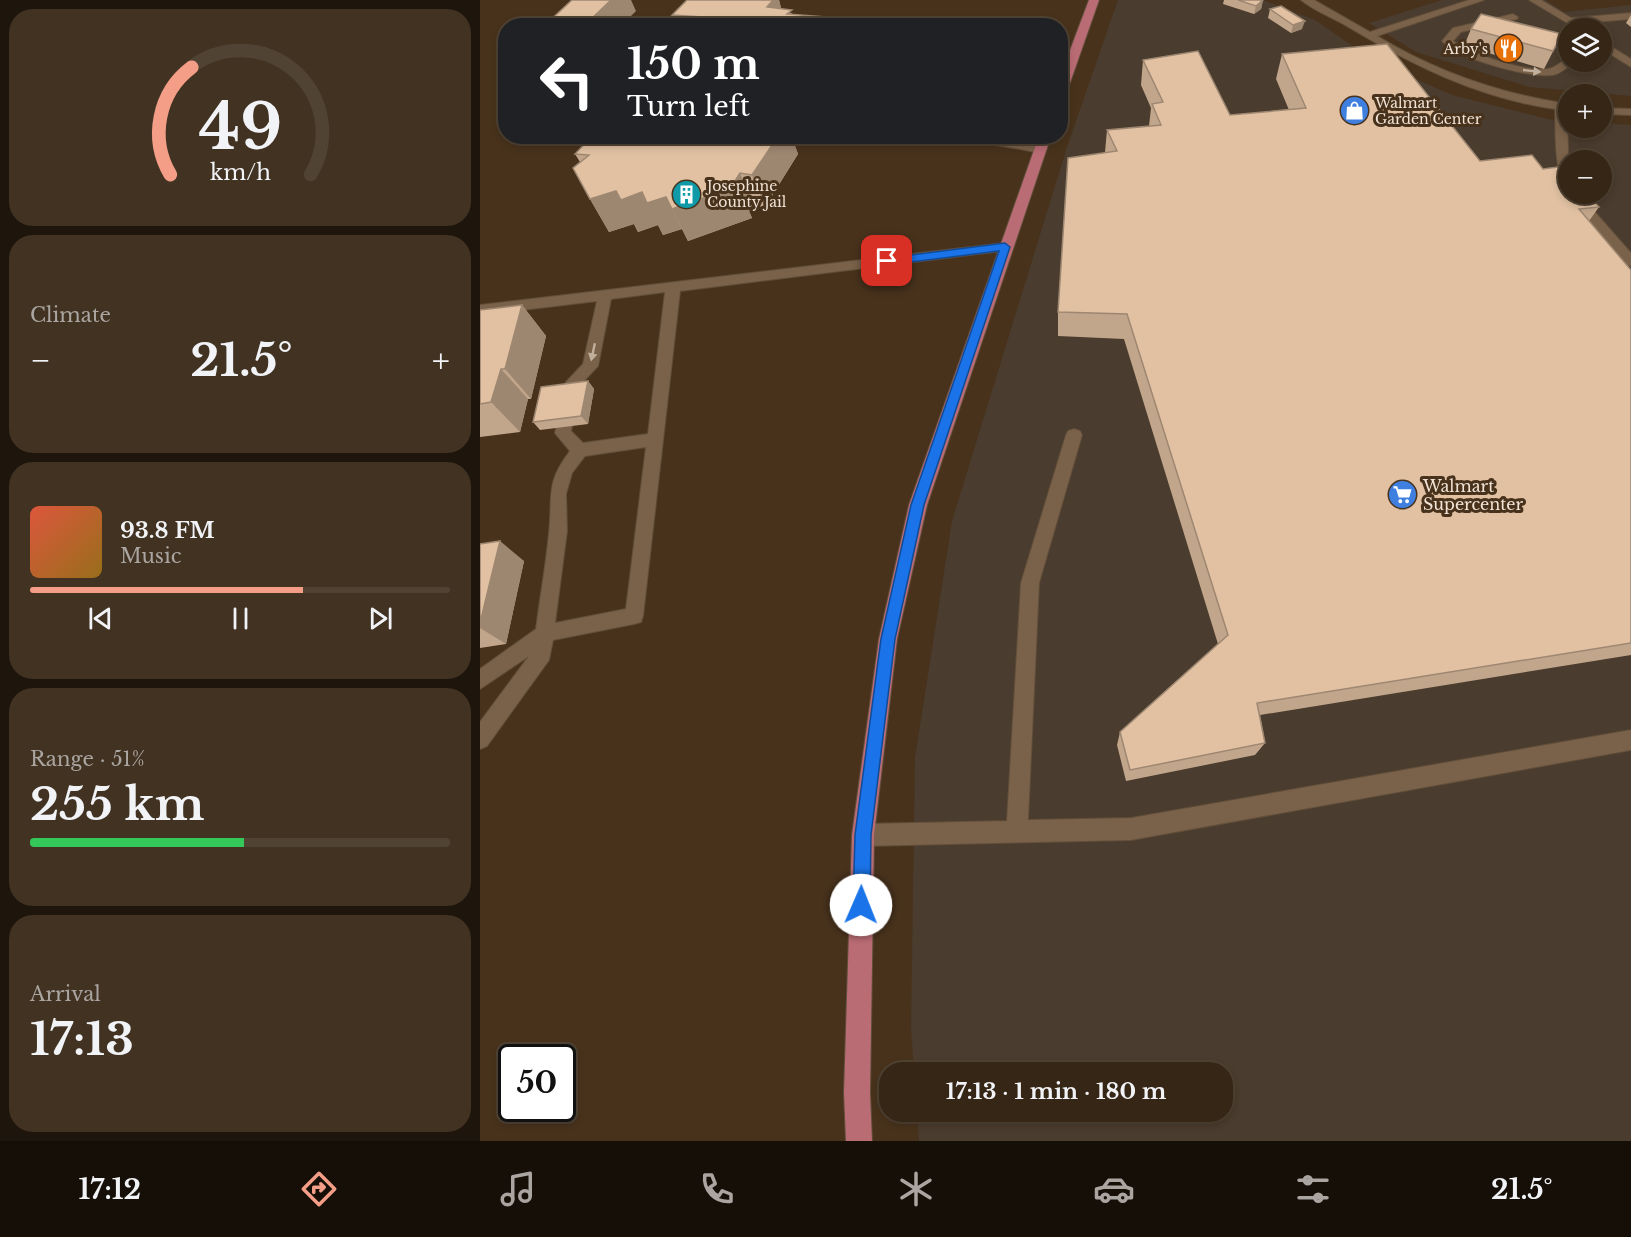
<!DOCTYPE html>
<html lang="en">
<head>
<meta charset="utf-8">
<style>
	body { margin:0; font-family:"Libre Baskerville",serif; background:#413222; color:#f1f3f6; height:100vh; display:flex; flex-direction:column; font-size:22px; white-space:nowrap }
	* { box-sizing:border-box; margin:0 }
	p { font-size:20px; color:#aaa5a0 }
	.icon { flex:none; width:33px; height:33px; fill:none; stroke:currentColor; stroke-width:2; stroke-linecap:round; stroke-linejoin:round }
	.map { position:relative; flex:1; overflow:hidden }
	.panel { display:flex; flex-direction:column; gap:9px; padding:9px; background:#1e150c; width:480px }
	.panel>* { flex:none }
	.top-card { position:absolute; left:18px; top:18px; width:570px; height:126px; border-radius:24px; box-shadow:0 3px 9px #0003,0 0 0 2px #504334; background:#202124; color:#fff; overflow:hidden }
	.tools { position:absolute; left:1078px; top:18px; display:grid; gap:12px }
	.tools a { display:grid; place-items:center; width:54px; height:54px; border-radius:50%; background:#362615; box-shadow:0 3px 9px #0003,0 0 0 2px #504334; font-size:30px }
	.speed { position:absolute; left:18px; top:1044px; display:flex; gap:12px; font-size:30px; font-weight:700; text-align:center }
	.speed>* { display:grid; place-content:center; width:78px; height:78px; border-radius:50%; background:#362615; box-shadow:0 3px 9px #0003,0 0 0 2px #504334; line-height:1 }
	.speed .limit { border:3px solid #111; border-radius:9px; background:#fff; color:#111 }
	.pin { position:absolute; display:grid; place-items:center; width:51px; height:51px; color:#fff; margin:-26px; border-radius:12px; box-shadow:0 3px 9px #0006 }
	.me { position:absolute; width:66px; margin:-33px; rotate:1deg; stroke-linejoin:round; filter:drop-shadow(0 0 4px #0008) }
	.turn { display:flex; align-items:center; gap:21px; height:126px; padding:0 30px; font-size:27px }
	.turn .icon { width:78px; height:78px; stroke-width:2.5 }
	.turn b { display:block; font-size:42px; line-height:51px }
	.big { font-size:45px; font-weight:800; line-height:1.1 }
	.panel .tile { flex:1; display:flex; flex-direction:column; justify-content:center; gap:9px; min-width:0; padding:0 21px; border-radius:24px; background:#413222 }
	.panel .dial { align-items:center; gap:0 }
	.dial svg { height:156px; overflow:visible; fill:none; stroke:#504334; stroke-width:7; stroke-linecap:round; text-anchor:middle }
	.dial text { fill:#f1f3f6; stroke:none }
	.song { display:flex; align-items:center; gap:18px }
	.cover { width:72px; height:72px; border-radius:9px; background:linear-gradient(135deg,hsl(10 70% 55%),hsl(40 70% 35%)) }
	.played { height:6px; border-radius:3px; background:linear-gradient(90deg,#f49e87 65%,#504334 65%) }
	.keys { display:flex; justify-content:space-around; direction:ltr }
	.heat { display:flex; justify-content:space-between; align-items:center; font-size:33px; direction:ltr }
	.charge { height:9px; border-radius:4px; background:linear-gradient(90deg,#34c759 51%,#504334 0) }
	.trip { position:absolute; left:399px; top:1062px; width:354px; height:60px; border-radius:24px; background:#362615; box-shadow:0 3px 9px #0003,0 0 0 2px #504334; font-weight:800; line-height:60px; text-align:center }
	.tabs { display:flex; height:96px; justify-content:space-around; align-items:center; background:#160f08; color:#aaa5a0 }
	.tabs .icon { width:42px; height:42px }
	.tabs .active { color:#f49e87 }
	.tabs b { font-size:27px; color:#f1f3f6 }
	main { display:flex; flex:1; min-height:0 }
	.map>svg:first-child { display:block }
	.commercial { fill:#4a3c2e; fill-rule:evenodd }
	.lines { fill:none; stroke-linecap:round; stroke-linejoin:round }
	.minor-casing { stroke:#614e3a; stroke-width:2 }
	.major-casing { stroke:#614e3a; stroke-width:2 }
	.minor { fill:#7a6149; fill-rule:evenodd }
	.major { fill:#ba6c75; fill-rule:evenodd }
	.wall { fill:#c2a68b }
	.shaded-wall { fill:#9e8771 }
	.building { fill:#e1c1a2; stroke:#9e8771; stroke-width:1.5 }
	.oneway { fill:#c1af9d }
	.route { fill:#1a73e8; stroke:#114b97; stroke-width:1.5 }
	.labels { text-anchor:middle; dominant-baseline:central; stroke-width:6; stroke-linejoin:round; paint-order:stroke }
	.far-poi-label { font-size:14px; fill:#f1e3d5; stroke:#48321c; text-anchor:start }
	.poi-label { font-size:16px; fill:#f1e3d5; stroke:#48321c; text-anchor:start }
</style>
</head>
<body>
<main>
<section class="panel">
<div class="tile dial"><svg viewBox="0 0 100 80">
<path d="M14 69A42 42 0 1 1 86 69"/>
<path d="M14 69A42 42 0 0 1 25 14" stroke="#f49e87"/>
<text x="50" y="56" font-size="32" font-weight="700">49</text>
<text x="50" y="72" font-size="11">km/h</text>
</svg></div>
<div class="tile"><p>Climate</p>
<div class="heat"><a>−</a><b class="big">21.5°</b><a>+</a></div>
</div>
<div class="tile">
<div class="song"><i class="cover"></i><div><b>93.8 FM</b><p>Music</p></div></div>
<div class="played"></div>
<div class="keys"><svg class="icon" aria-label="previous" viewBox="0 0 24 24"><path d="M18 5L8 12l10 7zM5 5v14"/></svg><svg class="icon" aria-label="pause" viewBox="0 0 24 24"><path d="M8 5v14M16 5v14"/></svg><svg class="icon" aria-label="next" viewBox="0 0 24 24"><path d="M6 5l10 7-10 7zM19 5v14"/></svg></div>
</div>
<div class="tile"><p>Range · 51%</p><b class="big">255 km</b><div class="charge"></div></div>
<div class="tile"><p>Arrival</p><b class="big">17:13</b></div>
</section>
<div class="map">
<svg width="1151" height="1141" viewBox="0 0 1151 1141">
	<rect width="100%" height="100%" fill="#48321c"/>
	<g class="commercial">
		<path d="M638,0h145l52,20 58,40 79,35 100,25 17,1v7h33v-5l29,2v1016h-712l-2,-29h305v-40h-308l-3,-44 4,-270 37,-237 115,-374zM1089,160h33v34h-33z"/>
		<path d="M962,0h104l18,12 67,-7v91l-102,-9 -113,-35 -47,-29zM1089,28h33v34h-33z"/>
	</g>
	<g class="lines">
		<defs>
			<g id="minor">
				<path d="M821,0h13l56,32 99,-32h15l-107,36c60,36 123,58 192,68v6h-2l2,77c-16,-5 -13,-63 -14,-78 -77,-11 -145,-45 -210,-84 -14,-8 -32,-15 -44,-25z"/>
				<polygon points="1049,0 1061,0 1091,18 1151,13 1151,19 1089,24"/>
				<path d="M1033,14l5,3 -1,2 -56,13 -8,9c19,13 71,31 95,28 8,-1 14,-9 21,-11v4h5l-1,1c-6,4 -13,11 -20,12 -25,3 -94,-16 -111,-34l11,-13z"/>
				<polygon points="1122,41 1151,59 1151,67 1122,49"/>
				<polygon points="1122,108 1151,109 1151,115 1122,114"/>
				<path d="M430,136h67l64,9 6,4 -6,4c-23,-4 -47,-10 -71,-10 -18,-1 -44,5 -60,-7z"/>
				<polygon points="1089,191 1089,194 1099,194 1151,253 1151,266 1146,265 1089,197 1087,194"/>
				<path d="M525,243l7,4 -2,3 -330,41 -37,325 -2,6 -7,2 -81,16 -4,20 -62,86 -7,3v-27l49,-66 -49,33v-20l56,-40c4,-32 10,-64 13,-96 4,-37 -4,-50 21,-82l-15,-18 11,-51 17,-18 14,-63 -117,14v-10zM185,292l-17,142 -65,9 -12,-12 10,-47 17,-18 13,-67zM166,447l-20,162 -71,14 12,-92 -1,-37 6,-21 13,-17z"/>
				<polygon points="594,429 600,431 602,435 559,583 548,820 651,818 1151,730 1151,750 651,840 383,846 375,843 372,835 375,827 383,824 527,821 541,583 586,435 588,431"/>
			</g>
			<g id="major">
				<polygon points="609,0 619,0 586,94 580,97 580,77"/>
				<polygon points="559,136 571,136 447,505 417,639 394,835 390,1093 392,1141 366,1141 364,1093 372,835 399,639 429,505"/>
			</g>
		</defs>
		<use href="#minor" class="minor-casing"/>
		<use href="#major" class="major-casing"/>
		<use href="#minor" class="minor"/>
		<use href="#major" class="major"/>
	</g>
	<g class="wall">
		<polygon points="207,0 299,0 301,9 313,14 360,26 196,26 192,15"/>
		<polygon points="744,0 783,0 781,9 774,14 743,4"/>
		<polygon points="790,9 822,29 811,33 788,18"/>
		<polygon points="1151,15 1151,27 1146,23"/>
		<polygon points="991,29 1082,34 1064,69 984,46"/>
		<polygon points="802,54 1000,161 1063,169 1089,180 1119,207 1109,221 1151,270 1151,655 780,715 785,743 775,755 646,781 637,745 640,732 738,644 644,339 578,336 578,312 625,152 627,130 669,126 671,108 661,85 663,60 750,115 809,110 796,79"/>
		<polygon points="315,146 318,154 285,207 273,206 269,211 272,218 208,241 202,229 183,235 178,225 158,232 154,224 129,232 110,199 100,162 95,154"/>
		<polygon points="42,305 66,336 51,399 48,399 40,432 0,437 0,310"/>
		<polygon points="108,381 114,389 108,424 60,430 53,422"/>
		<polygon points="0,544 44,561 26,644 0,648"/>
	</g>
	<g class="shaded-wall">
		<polygon points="131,0 151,0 156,11 141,26 104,26"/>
		<polygon points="293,0 299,0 306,26 287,7"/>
		<polygon points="783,0 781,9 774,14 776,6"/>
		<polygon points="359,18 360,26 354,26"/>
		<polygon points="825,21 822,29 811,33 813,25"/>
		<polygon points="298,136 321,136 315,146 318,154 285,207 272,175"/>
		<polygon points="260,173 273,206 269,211 272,218 208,241 192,209"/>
		<polygon points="136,191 162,192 186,197 202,229 183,235 178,225 158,232 154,224 129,232 110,199"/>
		<polygon points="42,305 66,336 51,399 25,369"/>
		<polygon points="21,369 48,399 40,432 11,402"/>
		<polygon points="108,381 114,389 108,424 101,416"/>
		<polygon points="20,541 44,561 26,644 0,628 0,623"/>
	</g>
	<g class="building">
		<polygon points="92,0 131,0 104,26 64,26"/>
		<polygon points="207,0 293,0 287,7 312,10 307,14 359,18 354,26 213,26 221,17 192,15"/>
		<polygon points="758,0 783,0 776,6"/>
		<polygon points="801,6 825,21 813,25 790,9"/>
		<polygon points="1001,14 1082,34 1073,51 991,29"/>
		<polygon points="907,44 1000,161 1052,155 1063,169 1078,167 1089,180 1089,194 1107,194 1119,207 1099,209 1151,270 1151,643 777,703 785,743 650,770 640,732 748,635 647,314 578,312 588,158 637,151 627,130 681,125 672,104 683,102 663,60 718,51 750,115 826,108 802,54"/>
		<polygon points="112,136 298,136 272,175 260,173 255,181 259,185 192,209 186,197 167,203 162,192 141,200 136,191 110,199 93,168 109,155 95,154"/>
		<polygon points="42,305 25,369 21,369 11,402 0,404 0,310"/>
		<polygon points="108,381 101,416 53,422 61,387"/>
		<polygon points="20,541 0,623 0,544"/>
	</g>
	<defs><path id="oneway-solid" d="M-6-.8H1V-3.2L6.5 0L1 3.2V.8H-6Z" transform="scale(1.5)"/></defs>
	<g class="oneway">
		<use href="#oneway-solid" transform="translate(1052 71) rotate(6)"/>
		<use href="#oneway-solid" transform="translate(113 352) rotate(102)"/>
	</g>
	<polygon class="route" points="525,243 530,247 444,505 415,639 391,835 390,905 388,911 381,914 375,911 373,905 375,835 401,639 431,505 519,251 407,265 402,261 407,258"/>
	<defs>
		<symbol id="restaurant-disc" viewBox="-11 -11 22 22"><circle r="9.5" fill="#e8710a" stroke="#48321c"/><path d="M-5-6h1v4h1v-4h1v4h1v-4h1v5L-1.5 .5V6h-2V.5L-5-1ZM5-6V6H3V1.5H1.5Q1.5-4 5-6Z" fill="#fff"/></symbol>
		<symbol id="shop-disc" viewBox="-11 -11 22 22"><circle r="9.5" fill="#3f7fe0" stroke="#48321c"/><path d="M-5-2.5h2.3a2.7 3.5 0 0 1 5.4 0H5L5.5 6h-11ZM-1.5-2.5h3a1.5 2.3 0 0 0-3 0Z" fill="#fff"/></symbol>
		<symbol id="building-disc" viewBox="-11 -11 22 22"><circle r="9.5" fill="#0f9aa8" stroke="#48321c"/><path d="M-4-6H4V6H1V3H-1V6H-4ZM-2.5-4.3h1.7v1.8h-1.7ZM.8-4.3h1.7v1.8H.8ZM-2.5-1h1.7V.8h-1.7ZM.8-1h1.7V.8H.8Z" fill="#fff"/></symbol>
		<symbol id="supermarket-disc" viewBox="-11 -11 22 22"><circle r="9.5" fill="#3f7fe0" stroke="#48321c"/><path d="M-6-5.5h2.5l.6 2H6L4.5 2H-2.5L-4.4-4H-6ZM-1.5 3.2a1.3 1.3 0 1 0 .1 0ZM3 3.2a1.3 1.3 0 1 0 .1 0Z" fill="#fff"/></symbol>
	</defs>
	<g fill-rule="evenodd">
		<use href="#restaurant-disc" x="1012" y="32" width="33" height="33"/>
		<use href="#shop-disc" x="858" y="94" width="33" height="33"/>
		<use href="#building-disc" x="190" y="178" width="33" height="33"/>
		<use href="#supermarket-disc" x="906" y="478" width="33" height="33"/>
	</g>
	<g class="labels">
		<g class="far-poi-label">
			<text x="1008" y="49" text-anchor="end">Arby's</text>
			<text x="895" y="103">Walmart<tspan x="895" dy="16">Garden Center</tspan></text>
			<text x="227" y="186">Josephine<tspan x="227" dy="16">County Jail</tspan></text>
		</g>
		<g class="poi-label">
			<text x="943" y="486">Walmart<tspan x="943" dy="18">Supercenter</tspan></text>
		</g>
	</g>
</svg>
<div class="tools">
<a><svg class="icon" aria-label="layers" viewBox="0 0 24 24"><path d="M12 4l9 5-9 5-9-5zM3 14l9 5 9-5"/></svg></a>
<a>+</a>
<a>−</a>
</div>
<div class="speed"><div class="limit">50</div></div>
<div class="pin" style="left:407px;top:261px;background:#d93025"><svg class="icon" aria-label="arrive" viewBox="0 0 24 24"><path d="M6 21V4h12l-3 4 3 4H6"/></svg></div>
<svg class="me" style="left:381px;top:905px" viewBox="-20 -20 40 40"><circle r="19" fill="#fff"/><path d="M0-13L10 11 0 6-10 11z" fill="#1a73e8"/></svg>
<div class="trip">17:13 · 1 min · 180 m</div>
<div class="top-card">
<div class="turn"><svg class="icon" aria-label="left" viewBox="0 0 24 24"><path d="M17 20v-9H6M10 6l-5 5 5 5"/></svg><div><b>150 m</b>Turn left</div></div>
</div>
</div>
</main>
<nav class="tabs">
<b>17:12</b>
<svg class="icon active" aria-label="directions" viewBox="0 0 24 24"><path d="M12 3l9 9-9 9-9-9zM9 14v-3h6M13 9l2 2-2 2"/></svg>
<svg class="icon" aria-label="music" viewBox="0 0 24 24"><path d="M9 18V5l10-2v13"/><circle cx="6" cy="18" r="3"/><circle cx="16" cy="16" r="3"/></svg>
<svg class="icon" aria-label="phone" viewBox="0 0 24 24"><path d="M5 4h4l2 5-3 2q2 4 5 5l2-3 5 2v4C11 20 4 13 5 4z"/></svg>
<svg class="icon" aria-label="climate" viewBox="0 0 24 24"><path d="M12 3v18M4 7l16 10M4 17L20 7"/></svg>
<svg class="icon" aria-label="car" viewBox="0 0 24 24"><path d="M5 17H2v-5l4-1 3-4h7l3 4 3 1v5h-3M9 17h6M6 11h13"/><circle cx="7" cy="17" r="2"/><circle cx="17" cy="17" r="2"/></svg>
<svg class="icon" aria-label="filters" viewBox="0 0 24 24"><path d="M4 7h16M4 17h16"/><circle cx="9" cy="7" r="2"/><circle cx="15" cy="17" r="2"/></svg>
<b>21.5°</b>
</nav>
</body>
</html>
